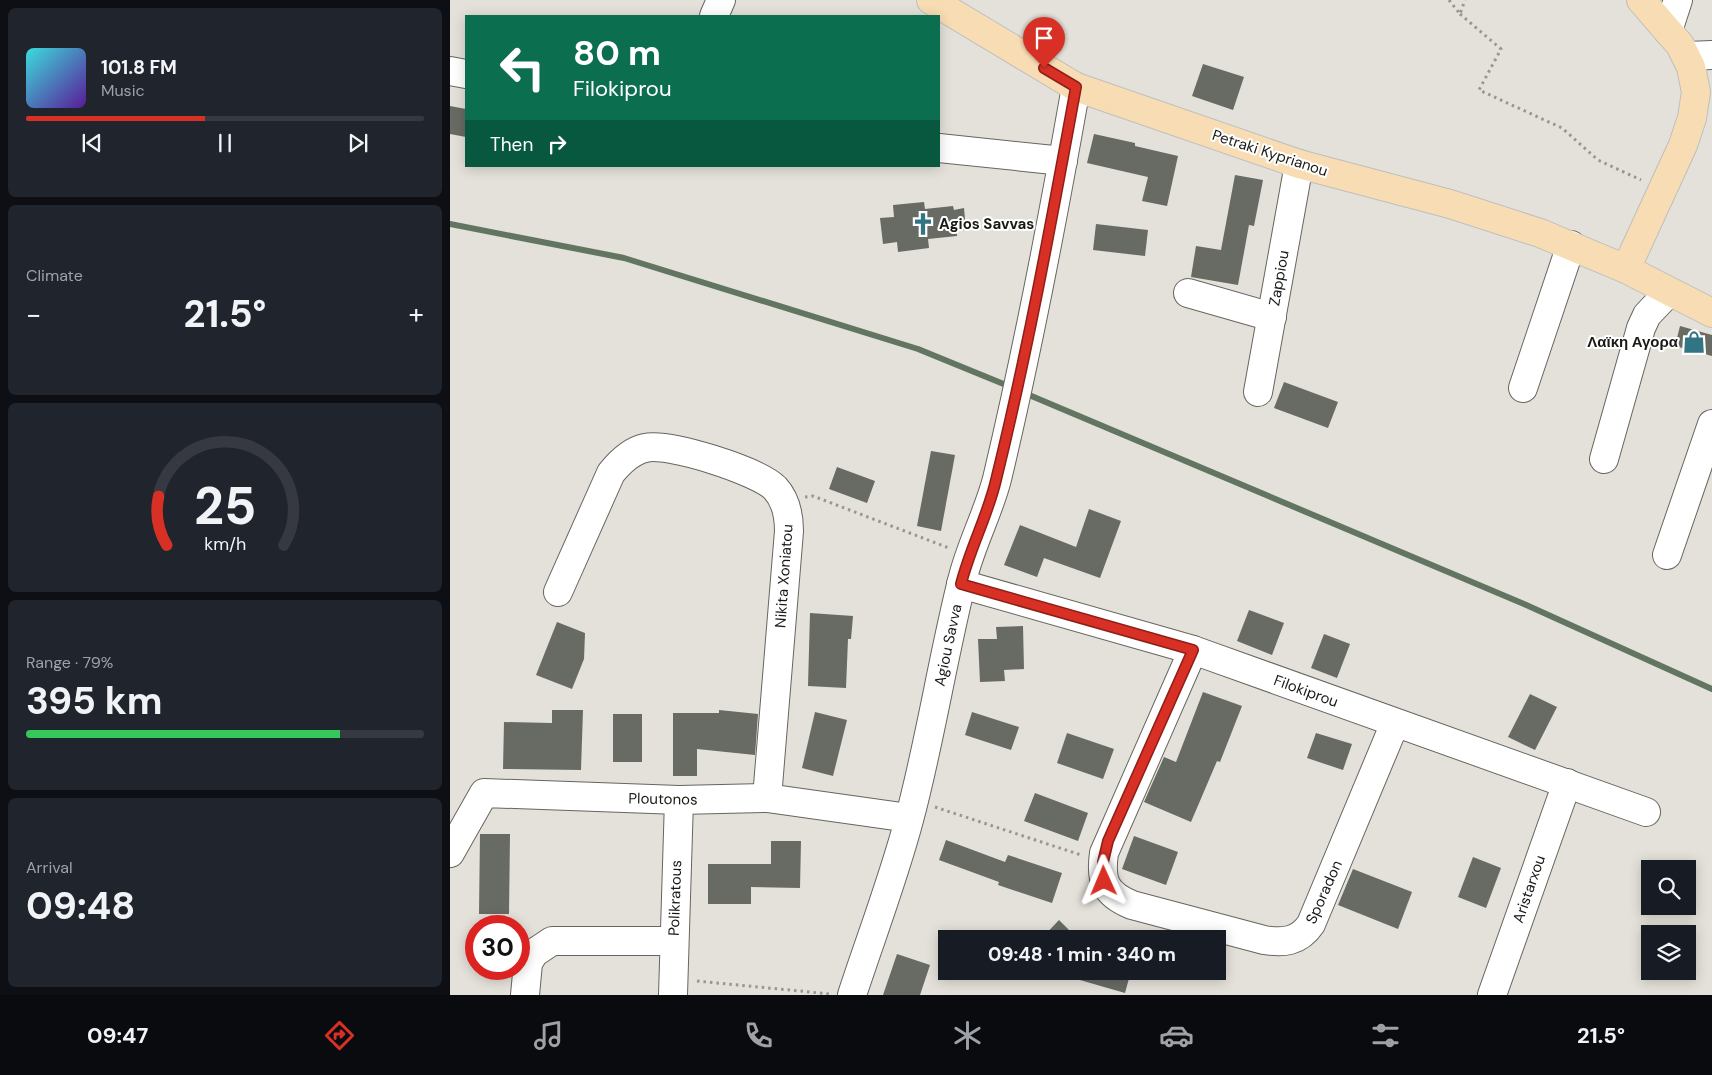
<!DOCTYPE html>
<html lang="en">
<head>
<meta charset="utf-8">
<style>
	body { margin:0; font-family:"DM Sans",sans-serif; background:#20242c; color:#f1f3f6; height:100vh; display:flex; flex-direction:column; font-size:19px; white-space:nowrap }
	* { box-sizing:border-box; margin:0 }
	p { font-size:16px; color:#9ea1a6 }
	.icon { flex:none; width:28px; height:28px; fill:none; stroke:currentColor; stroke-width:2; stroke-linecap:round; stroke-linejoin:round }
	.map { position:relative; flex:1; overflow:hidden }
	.details { display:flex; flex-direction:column; gap:8px; padding:8px; background:#0d0f14; width:450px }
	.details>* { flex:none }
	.hud { position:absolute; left:15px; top:15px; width:475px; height:152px; border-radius:0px; box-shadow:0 2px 12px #0003; background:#0b6e4f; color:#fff; overflow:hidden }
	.fabs { position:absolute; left:1191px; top:860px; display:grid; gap:10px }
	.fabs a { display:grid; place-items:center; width:55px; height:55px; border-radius:0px; background:#171b24; box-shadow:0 2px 12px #0003; font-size:25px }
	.speed { position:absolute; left:15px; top:915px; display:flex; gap:10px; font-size:25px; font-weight:700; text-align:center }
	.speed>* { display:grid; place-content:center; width:65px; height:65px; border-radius:50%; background:#171b24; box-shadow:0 2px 12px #0003; line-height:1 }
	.speed .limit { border:8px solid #d22; background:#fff; color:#111 }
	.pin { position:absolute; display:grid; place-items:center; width:42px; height:42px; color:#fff; margin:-51px -21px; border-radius:50% 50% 50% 0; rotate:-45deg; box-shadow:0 0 5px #0007 }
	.pin .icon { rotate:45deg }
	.me { position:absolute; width:55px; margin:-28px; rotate:359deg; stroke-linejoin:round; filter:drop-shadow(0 0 4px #0008) }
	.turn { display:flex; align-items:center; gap:18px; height:105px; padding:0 25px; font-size:22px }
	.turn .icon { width:65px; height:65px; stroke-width:2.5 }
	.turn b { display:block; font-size:35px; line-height:42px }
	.then { display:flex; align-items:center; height:48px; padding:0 25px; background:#0003; gap:10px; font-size:19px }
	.big { font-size:38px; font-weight:700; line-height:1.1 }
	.details .tile { flex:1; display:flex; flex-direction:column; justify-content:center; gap:8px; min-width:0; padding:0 18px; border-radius:8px; background:#20242c }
	.details .dial { align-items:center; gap:0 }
	.dial svg { height:130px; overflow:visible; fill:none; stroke:#363941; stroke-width:7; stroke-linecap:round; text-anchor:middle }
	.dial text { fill:#f1f3f6; stroke:none }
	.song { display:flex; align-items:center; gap:15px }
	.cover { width:60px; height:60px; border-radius:8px; background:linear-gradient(135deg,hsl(180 70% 55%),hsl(270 70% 35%)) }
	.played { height:5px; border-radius:2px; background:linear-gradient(90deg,#d93025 45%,#363941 45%) }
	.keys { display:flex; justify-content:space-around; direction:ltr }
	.heat { display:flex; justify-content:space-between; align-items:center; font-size:28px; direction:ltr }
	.charge { height:8px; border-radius:4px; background:linear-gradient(90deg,#34c759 79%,#363941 0) }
	.trip { position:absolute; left:488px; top:930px; width:288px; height:50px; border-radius:0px; background:#171b24; box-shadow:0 2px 12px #0003; font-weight:700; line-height:50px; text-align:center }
	.dock { display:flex; height:80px; justify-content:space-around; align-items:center; background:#090b0e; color:#9ea1a6 }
	.dock .icon { width:35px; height:35px }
	.dock .selected { color:#d93025 }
	.dock b { font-size:22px; color:#f1f3f6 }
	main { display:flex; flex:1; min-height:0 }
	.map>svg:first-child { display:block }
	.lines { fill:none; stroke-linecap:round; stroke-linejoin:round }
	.stream { stroke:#627561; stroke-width:6 }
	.building { fill:#686a64 }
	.minor-casing { stroke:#67655f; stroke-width:30 }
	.major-casing { stroke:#bfbfbe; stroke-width:30 }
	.path { stroke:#979690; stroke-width:3; stroke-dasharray:2.5 4; stroke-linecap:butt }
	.minor { stroke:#fff; stroke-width:28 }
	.major { stroke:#f8dcb3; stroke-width:28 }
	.route-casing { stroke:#8d1f18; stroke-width:12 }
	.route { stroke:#d93025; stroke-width:9 }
	.labels { text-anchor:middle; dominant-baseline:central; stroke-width:4; stroke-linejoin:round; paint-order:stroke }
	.street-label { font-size:15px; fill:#191916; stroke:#fff }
	.poi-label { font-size:15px; font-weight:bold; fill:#191916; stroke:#fff; text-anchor:start }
</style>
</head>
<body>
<main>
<section class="details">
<div class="tile">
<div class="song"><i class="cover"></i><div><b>101.8 FM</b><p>Music</p></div></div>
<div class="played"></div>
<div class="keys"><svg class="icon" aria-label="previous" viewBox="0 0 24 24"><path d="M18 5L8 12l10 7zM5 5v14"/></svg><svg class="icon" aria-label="pause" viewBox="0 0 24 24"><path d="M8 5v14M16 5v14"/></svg><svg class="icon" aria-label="next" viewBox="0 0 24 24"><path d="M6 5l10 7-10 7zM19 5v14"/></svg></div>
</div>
<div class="tile"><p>Climate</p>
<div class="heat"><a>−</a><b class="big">21.5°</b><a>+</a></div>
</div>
<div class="tile dial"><svg viewBox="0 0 100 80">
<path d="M14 69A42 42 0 1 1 86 69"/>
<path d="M14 69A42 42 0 0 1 9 39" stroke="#d93025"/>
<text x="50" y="56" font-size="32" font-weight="700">25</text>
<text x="50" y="72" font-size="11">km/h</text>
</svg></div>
<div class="tile"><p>Range · 79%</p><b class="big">395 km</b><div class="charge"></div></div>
<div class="tile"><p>Arrival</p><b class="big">09:48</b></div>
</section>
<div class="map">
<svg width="1262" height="995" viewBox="0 0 1262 995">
	<rect width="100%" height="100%" fill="#e3e1d9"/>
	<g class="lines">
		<g class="stream">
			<polyline points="0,224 174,258 468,349 561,387"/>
			<polyline points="572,392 1074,604 1262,689"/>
		</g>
	</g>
	<g class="building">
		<polygon points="753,64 794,77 783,110 742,96"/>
		<polygon points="0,106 16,109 16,137 0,134"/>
		<polygon points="644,134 685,143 685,146 728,156 717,206 692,201 698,177 637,163"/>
		<polygon points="785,175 813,180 804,226 799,225 788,285 741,277 746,246 771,250"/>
		<polygon points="474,202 475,209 503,206 504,210 514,208 516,230 507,231 507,236 478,239 479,248 448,252 447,242 433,244 430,218 444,217 443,205"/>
		<polygon points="646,224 698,230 695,256 643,250"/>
		<polygon points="1230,326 1262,335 1262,356 1225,346"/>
		<polygon points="834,382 888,402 878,428 824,408"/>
		<polygon points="481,451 505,455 491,531 467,526"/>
		<polygon points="387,467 425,481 417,503 379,489"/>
		<polygon points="639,509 671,521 650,578 594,558 587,577 554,565 570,525 626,547"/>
		<polygon points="799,610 834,623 822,655 787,641"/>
		<polygon points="360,613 403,616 401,639 398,639 396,688 358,686"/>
		<polygon points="107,622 135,633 134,659 122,689 86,675"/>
		<polygon points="573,626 574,669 554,670 555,681 530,682 528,639 547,639 546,627"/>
		<polygon points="874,634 900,644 887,678 861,668"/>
		<polygon points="753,692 792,706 770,762 767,761 741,822 694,802 714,757 726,762"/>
		<polygon points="1080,694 1107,707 1085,750 1058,737"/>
		<polygon points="102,710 133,710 131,770 53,769 54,722 102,723"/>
		<polygon points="269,710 308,714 305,755 247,749 247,776 223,776 223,713 269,713"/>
		<polygon points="365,712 397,720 383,776 352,768"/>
		<polygon points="522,712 569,727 561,750 515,735"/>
		<rect x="163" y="714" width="29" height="48"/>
		<polygon points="617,733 664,749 653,779 607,763"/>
		<polygon points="866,733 902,744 893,770 857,758"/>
		<polygon points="585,793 638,813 628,841 574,821"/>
		<polygon points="30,834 60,834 59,914 29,914"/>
		<polygon points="684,836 728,852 716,885 672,869"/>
		<polygon points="496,840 555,862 558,855 612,873 602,903 548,885 549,882 489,860"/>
		<polygon points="321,841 351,841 350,888 301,887 301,904 258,904 258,864 321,864"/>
		<polygon points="1023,857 1051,868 1036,908 1008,897"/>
		<polygon points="903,869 962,892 948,929 888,905"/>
		<polygon points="609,920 628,939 591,939"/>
		<polygon points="447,954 480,965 470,995 433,995"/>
		<polygon points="617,971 681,971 675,993 616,976"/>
	</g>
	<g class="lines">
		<defs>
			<g id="minor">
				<polyline points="264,16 271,0"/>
				<polyline points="1218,31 1228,0"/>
				<polyline points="1237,56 1262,55"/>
				<polyline points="0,71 16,74"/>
				<polyline points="489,148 613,161"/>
				<polyline points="738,293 822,317"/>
				<polyline points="1073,388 1121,245"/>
				<polyline points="808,392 849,164"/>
				<polyline points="1154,459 1191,328 1197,315 1218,293"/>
				<polyline points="1217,555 1262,424"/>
				<polyline points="511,584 743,650 1196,812"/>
				<path d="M108,592l53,-119c9,-11 20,-22 34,-25 23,-6 113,23 130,40 11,12 14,28 14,43l-22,267"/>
				<path d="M743,650l-89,203c-4,28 1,41 28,52l132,35c19,3 35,2 47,-16l84,-201"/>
				<polyline points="0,853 34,793 229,800 317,798 459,818"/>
				<polyline points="75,995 78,963 84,953 102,941 223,941"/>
				<polyline points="223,995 229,800"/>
				<path d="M402,995c19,-58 41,-115 57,-175 21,-78 33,-159 53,-239 8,-35 26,-67 35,-102 31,-130 56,-261 79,-392"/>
				<polyline points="1042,995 1117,783"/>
			</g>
			<g id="major">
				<polyline points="481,0 626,87 849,164 1000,204 1090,233 1176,269 1262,313"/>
				<polyline points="1176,269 1233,145 1242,118 1246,92 1241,67 1230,45 1191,0"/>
			</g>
		</defs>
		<use href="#minor" class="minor-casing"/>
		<use href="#major" class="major-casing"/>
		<g class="path">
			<polyline points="999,0 1010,14 1015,0"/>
			<polyline points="1010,14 1051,49 1029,90 1112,128 1148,160 1191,180"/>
			<polyline points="355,497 363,496 499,548"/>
			<polyline points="485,807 631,855"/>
			<polyline points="247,981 380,994"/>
		</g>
		<use href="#minor" class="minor"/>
		<use href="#major" class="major"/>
	</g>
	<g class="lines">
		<defs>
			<path id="route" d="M594,68l32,19c-24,131 -48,263 -80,393 -8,35 -26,68 -35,104l232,66 -85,191 -5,21 1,19"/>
		</defs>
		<use href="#route" class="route-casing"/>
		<use href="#route" class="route"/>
	</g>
	<defs>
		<symbol id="church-bare" viewBox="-9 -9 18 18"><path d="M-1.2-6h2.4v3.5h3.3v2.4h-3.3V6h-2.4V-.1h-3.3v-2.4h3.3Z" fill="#317584" stroke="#fff" stroke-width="2.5" paint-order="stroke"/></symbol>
		<symbol id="shop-bare" viewBox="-9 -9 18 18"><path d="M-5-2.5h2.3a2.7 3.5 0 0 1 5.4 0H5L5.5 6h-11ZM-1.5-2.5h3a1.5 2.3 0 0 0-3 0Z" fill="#317584" stroke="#fff" stroke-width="2.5" paint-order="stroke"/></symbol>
	</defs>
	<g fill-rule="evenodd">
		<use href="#church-bare" x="457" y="208" width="32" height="32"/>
		<use href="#shop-bare" x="1228" y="326" width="32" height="32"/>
	</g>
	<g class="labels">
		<g class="street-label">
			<text transform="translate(820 153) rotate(18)">Petraki Kyprianou</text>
			<text transform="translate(829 278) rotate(-80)">Zappiou</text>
			<text transform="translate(334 576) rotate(-86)">Nikita Xoniatou</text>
			<text transform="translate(498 645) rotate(-78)">Agiou Savva</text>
			<text transform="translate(856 691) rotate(20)">Filokiprou</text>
			<text transform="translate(213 799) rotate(1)">Ploutonos</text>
			<text transform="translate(1079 889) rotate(-71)">Aristarxou</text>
			<text transform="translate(874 892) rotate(-66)">Sporadon</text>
			<text transform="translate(225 898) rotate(-88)">Polikratous</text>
		</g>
		<g class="poi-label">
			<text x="489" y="224">Agios Savvas</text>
			<text x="1228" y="342" text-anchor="end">Λαϊκη Αγορα</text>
		</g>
	</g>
</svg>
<div class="fabs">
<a><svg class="icon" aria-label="search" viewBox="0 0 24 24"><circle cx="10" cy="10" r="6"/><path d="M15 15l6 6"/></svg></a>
<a><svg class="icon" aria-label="layers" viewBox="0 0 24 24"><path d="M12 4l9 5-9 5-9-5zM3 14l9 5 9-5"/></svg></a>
</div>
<div class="speed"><div class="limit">30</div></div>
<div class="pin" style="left:594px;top:68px;background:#d93025"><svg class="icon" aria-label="arrive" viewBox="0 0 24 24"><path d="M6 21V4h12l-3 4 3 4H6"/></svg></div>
<svg class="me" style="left:654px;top:881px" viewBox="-20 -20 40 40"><path d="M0-17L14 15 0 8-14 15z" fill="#d93025" stroke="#fff" stroke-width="4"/></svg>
<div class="trip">09:48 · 1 min · 340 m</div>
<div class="hud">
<div class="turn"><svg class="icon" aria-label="left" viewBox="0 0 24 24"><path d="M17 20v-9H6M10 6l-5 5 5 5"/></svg><div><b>80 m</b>Filokiprou</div></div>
<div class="then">Then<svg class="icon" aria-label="right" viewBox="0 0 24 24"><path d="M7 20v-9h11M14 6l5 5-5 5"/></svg></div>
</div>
</div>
</main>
<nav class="dock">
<b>09:47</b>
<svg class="icon selected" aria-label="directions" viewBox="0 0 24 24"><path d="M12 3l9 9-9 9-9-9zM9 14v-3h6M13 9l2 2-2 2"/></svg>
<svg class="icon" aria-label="music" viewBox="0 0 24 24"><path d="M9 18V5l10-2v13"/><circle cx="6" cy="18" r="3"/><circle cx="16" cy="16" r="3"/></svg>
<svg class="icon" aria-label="phone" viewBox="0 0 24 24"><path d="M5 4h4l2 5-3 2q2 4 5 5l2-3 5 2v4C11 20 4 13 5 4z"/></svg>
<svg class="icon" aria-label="climate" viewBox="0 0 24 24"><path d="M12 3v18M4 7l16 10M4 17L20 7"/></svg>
<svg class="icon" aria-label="car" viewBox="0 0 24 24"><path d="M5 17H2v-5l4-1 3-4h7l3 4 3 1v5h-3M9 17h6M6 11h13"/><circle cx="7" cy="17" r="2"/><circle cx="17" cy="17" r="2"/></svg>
<svg class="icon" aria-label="filters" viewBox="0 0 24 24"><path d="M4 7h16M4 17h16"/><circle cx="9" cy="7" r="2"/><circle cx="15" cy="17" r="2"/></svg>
<b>21.5°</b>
</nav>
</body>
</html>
